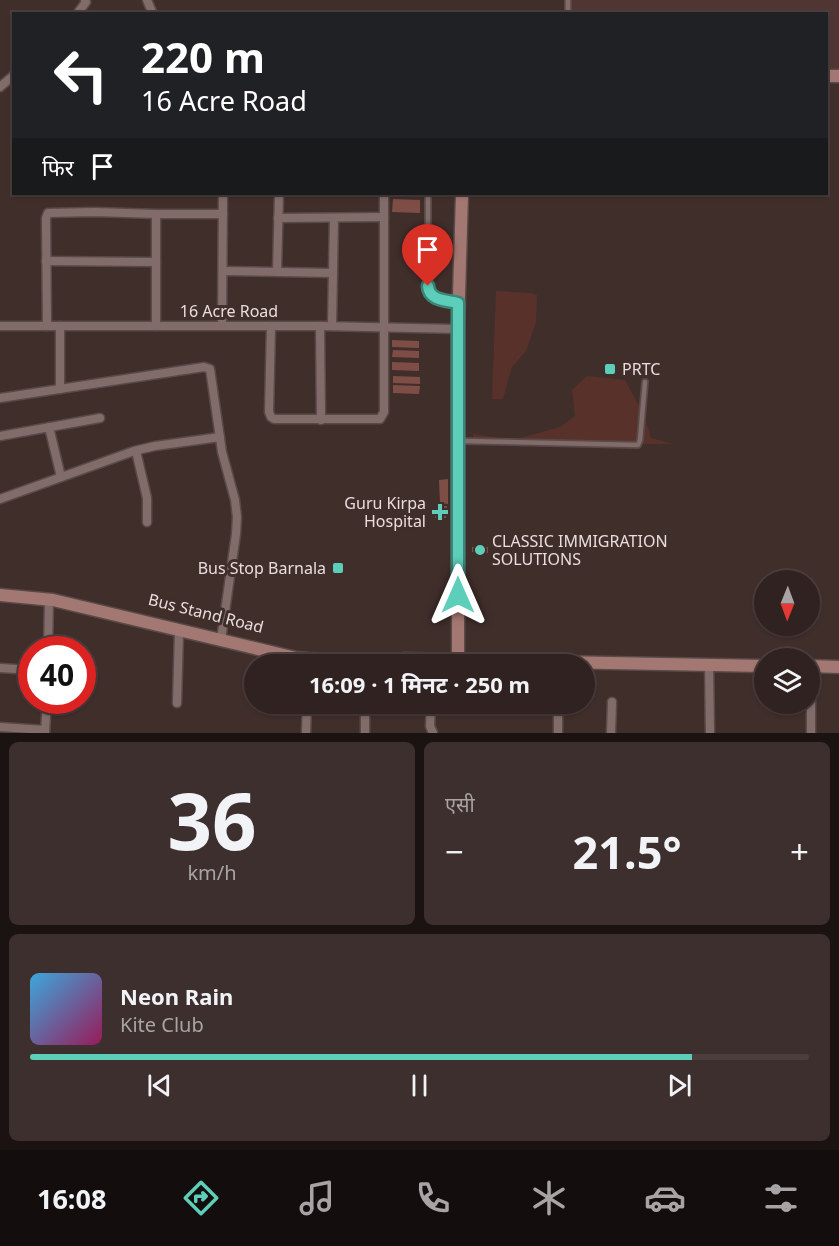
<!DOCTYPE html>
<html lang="hi">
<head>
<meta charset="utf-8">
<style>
	body { margin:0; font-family:"Noto Sans","Noto Sans Devanagari",sans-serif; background:#3c2f2d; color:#f1f3f6; height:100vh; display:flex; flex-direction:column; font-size:22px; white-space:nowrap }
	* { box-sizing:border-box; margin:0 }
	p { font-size:20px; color:#a8a4a5 }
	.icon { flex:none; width:33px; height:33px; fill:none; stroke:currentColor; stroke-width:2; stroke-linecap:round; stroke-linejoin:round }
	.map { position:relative; height:733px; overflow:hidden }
	.drawer { display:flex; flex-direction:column; gap:9px; padding:9px; background:#1a1312; flex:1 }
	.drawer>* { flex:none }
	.guide { position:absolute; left:12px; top:12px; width:816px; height:183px; border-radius:0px; box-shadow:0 2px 4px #0004,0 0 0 2px #4b3f3e; background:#202124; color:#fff; overflow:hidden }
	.needle { width:39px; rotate:181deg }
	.tools { position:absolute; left:754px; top:570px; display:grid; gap:12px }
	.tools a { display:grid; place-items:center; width:66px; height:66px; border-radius:50%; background:#302220; box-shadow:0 2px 4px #0004,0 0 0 2px #4b3f3e; font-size:30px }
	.speed { position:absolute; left:18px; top:636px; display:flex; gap:12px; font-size:30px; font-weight:700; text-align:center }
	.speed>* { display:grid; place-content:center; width:78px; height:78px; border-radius:50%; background:#302220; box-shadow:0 2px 4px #0004,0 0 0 2px #4b3f3e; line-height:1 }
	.speed .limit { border:9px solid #d22; background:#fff; color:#111 }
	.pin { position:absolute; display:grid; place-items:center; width:51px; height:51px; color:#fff; margin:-62px -26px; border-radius:50% 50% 50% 0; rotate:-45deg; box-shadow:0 0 6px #0007 }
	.pin .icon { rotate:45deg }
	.me { position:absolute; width:66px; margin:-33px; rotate:0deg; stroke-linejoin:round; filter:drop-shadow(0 0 4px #0008) }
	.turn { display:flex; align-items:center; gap:21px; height:126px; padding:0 30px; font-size:27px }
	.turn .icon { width:78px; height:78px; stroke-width:2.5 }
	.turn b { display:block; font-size:42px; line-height:51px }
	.then { display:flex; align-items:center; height:57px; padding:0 30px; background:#0003; gap:12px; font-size:22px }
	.big { font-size:45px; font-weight:700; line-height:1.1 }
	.drawer .tile { flex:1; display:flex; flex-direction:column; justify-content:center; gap:9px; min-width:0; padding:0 21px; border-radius:9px; background:#3c2f2d }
	.drawer .dial { align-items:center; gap:0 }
	.dial b { font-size:78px; line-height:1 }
	.song { display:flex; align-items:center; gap:18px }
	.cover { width:72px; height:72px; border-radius:9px; background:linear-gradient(135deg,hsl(200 70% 55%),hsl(330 70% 35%)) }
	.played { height:6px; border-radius:3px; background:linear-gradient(90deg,#5dceb9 85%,#4b3f3e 85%) }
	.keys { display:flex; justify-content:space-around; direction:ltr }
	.heat { display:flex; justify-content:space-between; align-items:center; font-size:33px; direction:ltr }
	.drawer .tiles { flex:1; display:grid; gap:9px; grid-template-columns:1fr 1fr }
	.tile:last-child { grid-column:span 2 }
	.trip { position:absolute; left:244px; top:654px; width:351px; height:60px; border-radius:30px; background:#302220; box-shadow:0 2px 4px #0004,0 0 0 2px #4b3f3e; font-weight:700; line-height:60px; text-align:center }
	.tabs { display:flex; height:96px; justify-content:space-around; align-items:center; background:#130e0d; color:#a8a4a5 }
	.tabs .icon { width:42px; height:42px }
	.tabs .selected { color:#5dceb9 }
	.tabs b { font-size:27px; color:#f1f3f6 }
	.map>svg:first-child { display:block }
	.built { fill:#4f3632 }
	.green { fill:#59312b }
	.building { fill:#7e4d46 }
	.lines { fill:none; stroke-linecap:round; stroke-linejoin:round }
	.lane-casing { stroke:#594a48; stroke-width:8 }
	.street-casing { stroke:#594a48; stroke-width:11 }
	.secondary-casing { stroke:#594a48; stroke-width:15 }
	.lane { stroke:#816c69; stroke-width:4.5 }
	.street { stroke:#816c69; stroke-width:8 }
	.secondary { stroke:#a47872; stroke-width:12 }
	.route-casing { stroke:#3c8678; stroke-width:15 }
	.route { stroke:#5dceb9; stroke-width:10 }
	.poi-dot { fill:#5dceb9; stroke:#402e2b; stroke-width:2 }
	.labels { text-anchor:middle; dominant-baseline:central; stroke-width:6; stroke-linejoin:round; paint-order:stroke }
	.street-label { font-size:16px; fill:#e9dddb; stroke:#402e2b }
	.poi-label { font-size:16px; fill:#e9dddb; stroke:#402e2b; text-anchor:start }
</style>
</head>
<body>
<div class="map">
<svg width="839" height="733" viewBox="0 0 839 733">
	<rect width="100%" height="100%" fill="#402e2b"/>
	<polygon class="built" points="564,0 839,0 839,69 827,69 826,14 564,13"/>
	<g class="green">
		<polygon points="496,291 531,293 537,295 536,322 526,351 512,367 503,399 492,399"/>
		<polygon points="587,376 625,380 644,415 651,438 674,444 546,444 474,443 473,434 513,440 560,427 575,416 572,390"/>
	</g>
	<g class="building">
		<polygon points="393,199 420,200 420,213 392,212"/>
		<polygon points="392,340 419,341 419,348 392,347"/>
		<polygon points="393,350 419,351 419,358 392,357"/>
		<polygon points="392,362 419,363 419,371 392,370"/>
		<polygon points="393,376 420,377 420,384 393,383"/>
		<polygon points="393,385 420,386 419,394 393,393"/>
		<polygon points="448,479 448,504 440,503 439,480"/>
		<polygon points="436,506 447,506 446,518 435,518"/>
		<polygon points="472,547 488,547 488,553 472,552"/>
	</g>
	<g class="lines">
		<defs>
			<g id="lane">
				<polyline points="568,0 568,14"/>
				<polyline points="428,194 428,292 433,297 458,303"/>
				<polyline points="461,441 638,445 640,440 645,382"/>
			</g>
			<g id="street">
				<polyline points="147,0 153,14"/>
				<polyline points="77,14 86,2 85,0"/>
				<polyline points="0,87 14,75"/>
				<polyline points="156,214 156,326"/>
				<polyline points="278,218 384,217"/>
				<polyline points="46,261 156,262"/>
				<polyline points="223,271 333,273"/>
				<polyline points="277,272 279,194"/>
				<polyline points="222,325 223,194"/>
				<polyline points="0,326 320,326 458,329"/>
				<polyline points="47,326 46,218 48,213 95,212 156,214 223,214"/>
				<polyline points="60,326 60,389"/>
				<polyline points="271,326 269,412 271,417 274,419 380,419 384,412 384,194"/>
				<polyline points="320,326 321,420"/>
				<polyline points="332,326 334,218"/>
				<polyline points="0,398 204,367 210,369 222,452 235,500 237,517 236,534 221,640"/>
				<polyline points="49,427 61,477"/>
				<polyline points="0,436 100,418"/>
				<polyline points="136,451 147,498 147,522"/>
				<polyline points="0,499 134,451 155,446 220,437"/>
				<polyline points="48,650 49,599"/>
				<polyline points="709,664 710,733"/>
				<polyline points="811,666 811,733"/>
				<polyline points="0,668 32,670"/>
				<polyline points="177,703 179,631"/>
				<polyline points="431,704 430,726 433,733"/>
				<polyline points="0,727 45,730"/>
				<polyline points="45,733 47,700"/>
				<polyline points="306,733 307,704"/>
				<polyline points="365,733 365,704"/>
				<polyline points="558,733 558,704"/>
				<polyline points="611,733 612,702"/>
			</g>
			<g id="secondary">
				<polyline points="826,76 839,76"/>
				<polyline points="0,595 53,600 296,658 308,659 384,662 405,659 765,666"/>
				<polyline points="458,661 458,329 462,194"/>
				<polyline points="810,666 839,667"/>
			</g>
		</defs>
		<use href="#lane" class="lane-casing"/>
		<use href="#street" class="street-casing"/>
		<use href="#secondary" class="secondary-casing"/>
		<use href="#lane" class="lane"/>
		<use href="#street" class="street"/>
		<use href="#secondary" class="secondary"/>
	</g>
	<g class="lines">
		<defs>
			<path id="route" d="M428,286c1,15 18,14 30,17v292"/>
		</defs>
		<use href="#route" class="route-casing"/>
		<use href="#route" class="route"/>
	</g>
	<g class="poi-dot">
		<rect x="604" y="363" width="12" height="12" rx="3"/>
		<path d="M437 503h6v6h6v6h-6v6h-6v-6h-6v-6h6z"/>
		<circle cx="480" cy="550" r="6"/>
		<rect x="332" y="562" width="12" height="12" rx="3"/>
	</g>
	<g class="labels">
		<g class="street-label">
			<text x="229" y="311">16 Acre Road</text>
			<text transform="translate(206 613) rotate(14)">Bus Stand Road</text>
		</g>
		<g class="poi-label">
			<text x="622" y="369">PRTC</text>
			<text x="426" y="503" text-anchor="end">Guru Kirpa<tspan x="426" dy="18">Hospital</tspan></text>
			<text x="492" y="541">CLASSIC IMMIGRATION<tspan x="492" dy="18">SOLUTIONS</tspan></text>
			<text x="326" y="568" text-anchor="end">Bus Stop Barnala</text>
		</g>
	</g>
</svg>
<div class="tools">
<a><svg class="needle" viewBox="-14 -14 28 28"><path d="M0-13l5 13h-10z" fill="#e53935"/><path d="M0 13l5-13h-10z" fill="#a8a4a5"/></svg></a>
<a><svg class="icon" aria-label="layers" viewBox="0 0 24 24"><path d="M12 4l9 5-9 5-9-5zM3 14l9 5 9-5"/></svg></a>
</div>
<div class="speed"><div class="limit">40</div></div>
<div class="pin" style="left:428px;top:286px;background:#d93025"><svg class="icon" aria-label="arrive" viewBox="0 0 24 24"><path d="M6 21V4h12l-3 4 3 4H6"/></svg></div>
<svg class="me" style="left:458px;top:595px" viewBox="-20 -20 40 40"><path d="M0-17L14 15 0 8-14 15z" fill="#5dceb9" stroke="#fff" stroke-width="4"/></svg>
<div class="trip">16:09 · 1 मिनट · 250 m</div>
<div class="guide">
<div class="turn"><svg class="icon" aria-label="left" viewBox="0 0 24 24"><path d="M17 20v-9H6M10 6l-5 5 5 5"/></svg><div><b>220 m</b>16 Acre Road</div></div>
<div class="then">फिर<svg class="icon" aria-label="arrive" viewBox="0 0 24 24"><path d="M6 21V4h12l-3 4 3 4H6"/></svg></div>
</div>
</div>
<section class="drawer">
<div class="tiles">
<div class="tile dial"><b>36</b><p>km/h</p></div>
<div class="tile"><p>एसी</p>
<div class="heat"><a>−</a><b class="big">21.5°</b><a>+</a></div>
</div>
<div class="tile">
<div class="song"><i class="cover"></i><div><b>Neon Rain</b><p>Kite Club</p></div></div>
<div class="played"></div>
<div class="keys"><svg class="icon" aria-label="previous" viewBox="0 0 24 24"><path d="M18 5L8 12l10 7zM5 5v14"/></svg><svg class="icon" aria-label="pause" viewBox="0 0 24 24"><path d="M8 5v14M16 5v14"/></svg><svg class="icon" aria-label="next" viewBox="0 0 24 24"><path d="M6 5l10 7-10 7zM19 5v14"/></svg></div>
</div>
</div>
</section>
<nav class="tabs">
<b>16:08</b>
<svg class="icon selected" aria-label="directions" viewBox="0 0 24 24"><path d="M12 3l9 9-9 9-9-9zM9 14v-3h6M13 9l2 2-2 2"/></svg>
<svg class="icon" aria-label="music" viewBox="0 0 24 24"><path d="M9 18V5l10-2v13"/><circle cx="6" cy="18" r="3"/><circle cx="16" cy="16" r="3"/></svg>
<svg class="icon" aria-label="phone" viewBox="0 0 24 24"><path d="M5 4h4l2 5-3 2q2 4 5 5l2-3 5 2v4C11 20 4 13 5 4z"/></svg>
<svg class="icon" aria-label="climate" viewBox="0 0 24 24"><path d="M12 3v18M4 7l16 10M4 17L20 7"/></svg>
<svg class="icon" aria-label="car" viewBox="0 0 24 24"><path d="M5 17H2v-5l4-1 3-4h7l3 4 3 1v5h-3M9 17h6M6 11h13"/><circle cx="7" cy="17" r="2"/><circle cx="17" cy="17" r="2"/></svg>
<svg class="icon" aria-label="filters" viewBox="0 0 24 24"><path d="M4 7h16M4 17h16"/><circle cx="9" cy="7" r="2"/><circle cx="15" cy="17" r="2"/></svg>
</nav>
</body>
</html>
